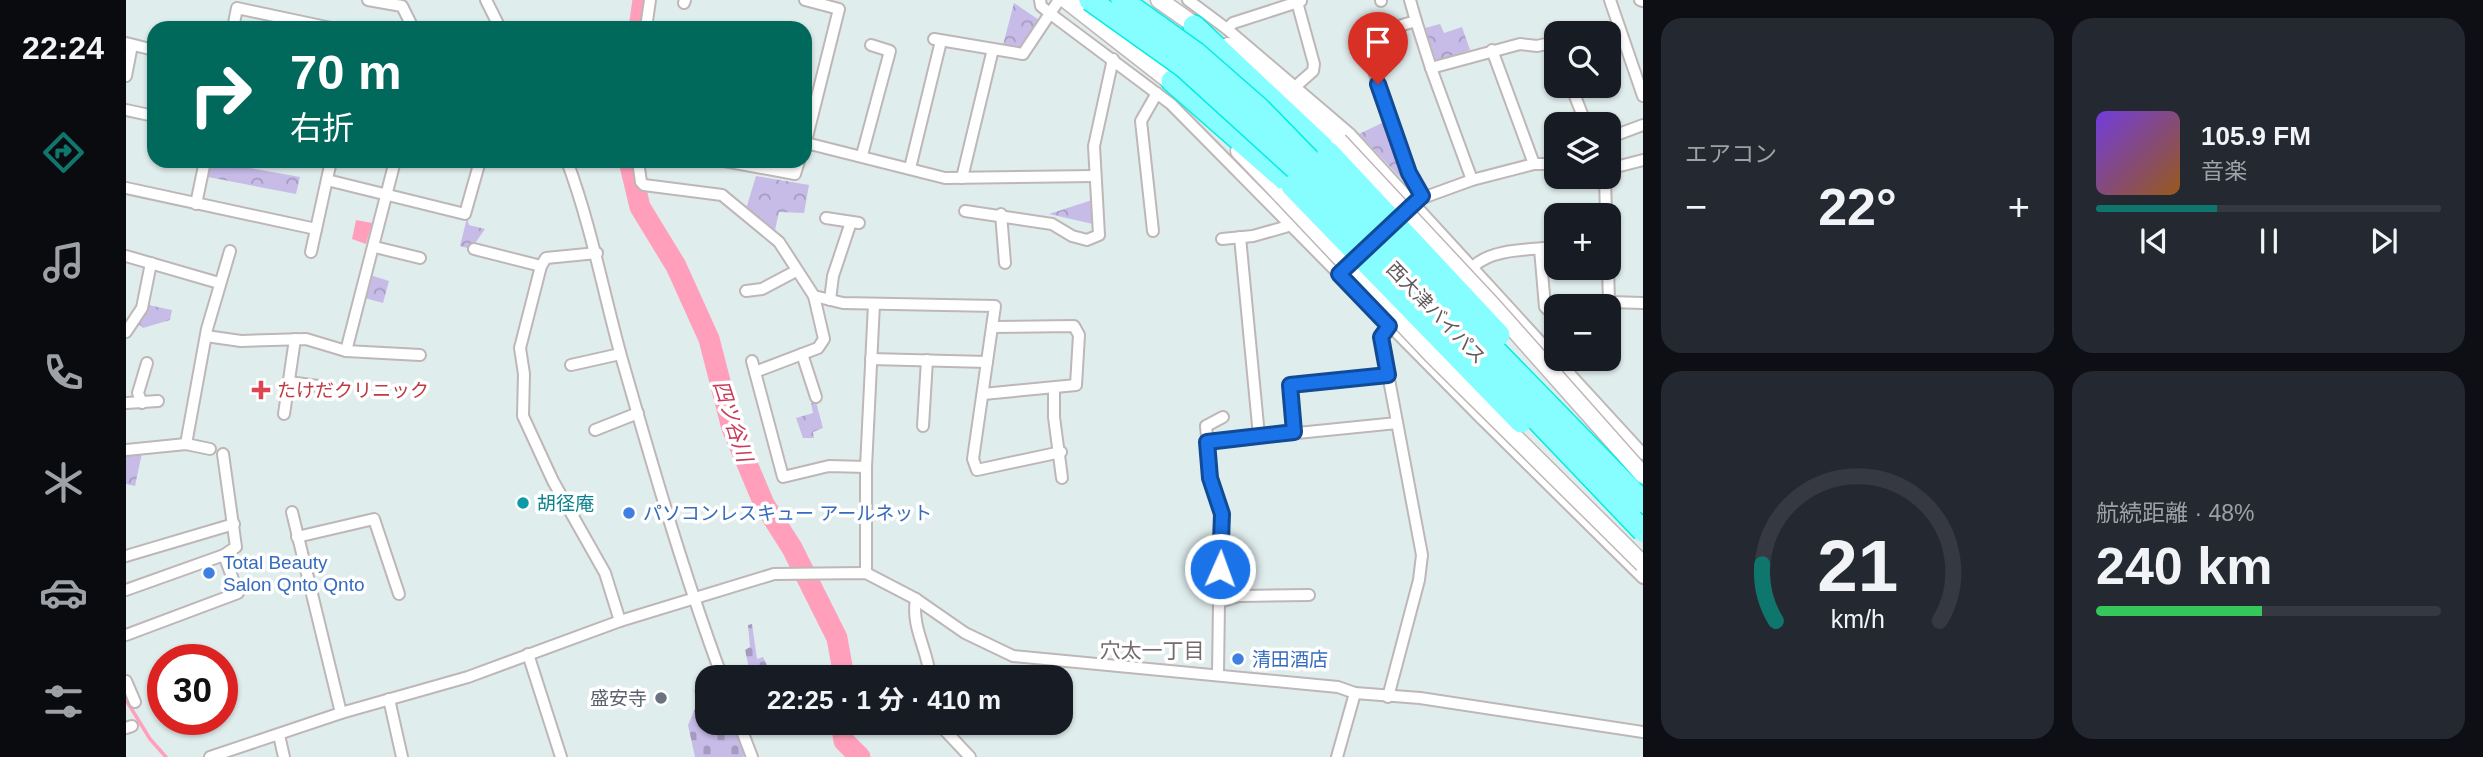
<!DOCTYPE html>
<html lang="ja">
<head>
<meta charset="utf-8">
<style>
	body { margin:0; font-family:Arial,"Noto Sans JP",sans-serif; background:#242831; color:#f1f3f6; height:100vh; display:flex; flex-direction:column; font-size:26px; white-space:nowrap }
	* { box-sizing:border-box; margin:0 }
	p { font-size:23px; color:#9ea1a6 }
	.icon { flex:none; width:38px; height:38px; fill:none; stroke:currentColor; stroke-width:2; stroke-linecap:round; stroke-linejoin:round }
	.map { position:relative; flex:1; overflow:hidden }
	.details { display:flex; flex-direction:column; gap:18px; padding:18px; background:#0d0f14; width:840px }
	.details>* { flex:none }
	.guide { position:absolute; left:21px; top:21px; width:665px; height:147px; border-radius:21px; box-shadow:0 2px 5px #0004; background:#00695c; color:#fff; overflow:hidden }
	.tools { position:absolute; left:1418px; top:21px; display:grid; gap:14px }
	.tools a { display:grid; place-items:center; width:77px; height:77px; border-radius:14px; background:#171b24; box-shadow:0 2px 5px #0004; font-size:35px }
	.speed { position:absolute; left:21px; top:644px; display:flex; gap:14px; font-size:35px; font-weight:700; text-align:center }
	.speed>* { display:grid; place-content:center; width:91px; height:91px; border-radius:50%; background:#171b24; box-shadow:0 2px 5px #0004; line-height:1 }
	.speed .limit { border:10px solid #d22; background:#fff; color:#111 }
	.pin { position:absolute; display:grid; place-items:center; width:60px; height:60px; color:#fff; margin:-72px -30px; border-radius:50% 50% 50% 0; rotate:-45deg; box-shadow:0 0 7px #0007 }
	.pin .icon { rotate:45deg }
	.me { position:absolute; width:77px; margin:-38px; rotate:2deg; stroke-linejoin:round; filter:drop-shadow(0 0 5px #0008) }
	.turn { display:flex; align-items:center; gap:24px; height:147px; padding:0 28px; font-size:32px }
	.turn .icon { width:91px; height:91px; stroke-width:2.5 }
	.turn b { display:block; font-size:49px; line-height:60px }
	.big { font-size:52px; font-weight:700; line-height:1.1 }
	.details .card { flex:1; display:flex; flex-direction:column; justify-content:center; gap:10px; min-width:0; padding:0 24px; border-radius:21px; background:#242831 }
	.details .dial { align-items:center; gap:0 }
	.dial svg { height:182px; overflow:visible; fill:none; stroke:#363941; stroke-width:7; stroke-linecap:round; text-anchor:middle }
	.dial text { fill:#f1f3f6; stroke:none }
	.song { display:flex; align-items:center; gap:21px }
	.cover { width:84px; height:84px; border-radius:10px; background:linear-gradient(135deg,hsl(260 70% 55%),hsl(30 70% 35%)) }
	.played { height:7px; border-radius:4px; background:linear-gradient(90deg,#0f766e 35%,#363941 35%) }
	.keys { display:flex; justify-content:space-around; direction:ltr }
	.heat { display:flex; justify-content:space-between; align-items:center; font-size:38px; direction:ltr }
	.charge { height:10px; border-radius:5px; background:linear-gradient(90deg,#34c759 48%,#363941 0) }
	.details .tiles { flex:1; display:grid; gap:18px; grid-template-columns:repeat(2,1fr) }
	.trip { position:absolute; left:569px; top:665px; width:378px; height:70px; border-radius:21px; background:#171b24; box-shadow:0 2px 5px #0004; font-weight:700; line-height:70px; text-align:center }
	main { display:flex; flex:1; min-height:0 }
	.dock { display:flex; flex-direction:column; width:126px; justify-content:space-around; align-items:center; background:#090b0e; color:#9ea1a6 }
	.dock .icon { width:49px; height:49px }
	.dock .selected { color:#0f766e }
	.dock b { font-size:32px; color:#f1f3f6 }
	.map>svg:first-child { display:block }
	.cemetery { fill:url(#cemetery-stones) }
	.park { fill:url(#park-crowns) }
	.water { fill:#ff9fbb }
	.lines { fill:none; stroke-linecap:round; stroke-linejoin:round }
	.stream { stroke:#ff9fbb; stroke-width:3.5 }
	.river { stroke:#ff9fbb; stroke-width:21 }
	.street-casing { stroke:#beb6b7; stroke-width:14 }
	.secondary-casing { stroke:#c0b6b8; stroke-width:19 }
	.highway-casing { stroke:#00eee3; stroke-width:24 }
	.street { stroke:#fff; stroke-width:10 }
	.secondary { stroke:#fff; stroke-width:16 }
	.highway { stroke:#86fdff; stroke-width:21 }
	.secondary-bridge-casing { stroke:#c0b6b8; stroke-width:19; stroke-linecap:butt }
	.highway-bridge-casing { stroke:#00eee3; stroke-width:24; stroke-linecap:butt }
	.secondary-bridge { stroke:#fff; stroke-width:16 }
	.highway-bridge { stroke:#86fdff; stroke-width:21 }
	.route-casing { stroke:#114b97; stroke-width:18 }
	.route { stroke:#1a73e8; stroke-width:12 }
	.health-dot { fill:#e0444e; stroke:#fff; stroke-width:2.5 }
	.culture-dot { fill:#0f9aa8; stroke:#fff; stroke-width:2.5 }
	.shop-dot { fill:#3f7fe0; stroke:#fff; stroke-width:2.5 }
	.worship-dot { fill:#6b7280; stroke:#fff; stroke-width:2.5 }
	.labels { text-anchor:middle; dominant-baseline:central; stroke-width:7; stroke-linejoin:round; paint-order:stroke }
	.street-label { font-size:19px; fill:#62595b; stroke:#fff }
	.health-label { font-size:19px; fill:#be3a42; stroke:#fff; text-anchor:start }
	.culture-label { font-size:19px; fill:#0d838f; stroke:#fff; text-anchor:start }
	.shop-label { font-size:19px; fill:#366cbe; stroke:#fff; text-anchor:start }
	.worship-label { font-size:19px; fill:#5b616d; stroke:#fff; text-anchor:end }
	.water-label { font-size:21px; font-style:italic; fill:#c93b5a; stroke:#fff }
	.neighbourhood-label { font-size:21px; fill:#756a6c; stroke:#fff }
</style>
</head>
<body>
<main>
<nav class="dock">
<b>22:24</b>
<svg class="icon selected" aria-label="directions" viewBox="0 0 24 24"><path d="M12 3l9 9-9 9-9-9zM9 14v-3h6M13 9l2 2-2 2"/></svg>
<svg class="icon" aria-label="music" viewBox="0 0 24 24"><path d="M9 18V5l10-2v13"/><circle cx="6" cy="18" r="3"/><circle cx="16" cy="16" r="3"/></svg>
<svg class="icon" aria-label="phone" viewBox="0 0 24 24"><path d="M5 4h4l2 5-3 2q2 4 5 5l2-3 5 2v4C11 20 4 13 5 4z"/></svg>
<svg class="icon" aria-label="climate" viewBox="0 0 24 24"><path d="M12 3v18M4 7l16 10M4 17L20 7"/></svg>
<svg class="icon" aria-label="car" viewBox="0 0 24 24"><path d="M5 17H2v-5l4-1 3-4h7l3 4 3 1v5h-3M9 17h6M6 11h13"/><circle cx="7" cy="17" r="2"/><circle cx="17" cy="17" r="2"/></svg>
<svg class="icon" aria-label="filters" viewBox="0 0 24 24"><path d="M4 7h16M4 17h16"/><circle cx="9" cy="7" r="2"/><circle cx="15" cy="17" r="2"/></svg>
</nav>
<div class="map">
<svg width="1517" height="757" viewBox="0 0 1517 757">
	<defs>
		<pattern id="cemetery-stones" width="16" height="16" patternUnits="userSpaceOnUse" patternTransform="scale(1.75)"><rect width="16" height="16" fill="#c7bbe7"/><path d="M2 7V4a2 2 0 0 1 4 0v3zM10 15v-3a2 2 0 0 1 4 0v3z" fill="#a59bbe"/></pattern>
		<pattern id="park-crowns" width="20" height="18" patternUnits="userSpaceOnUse" patternTransform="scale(1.75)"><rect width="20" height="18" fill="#c7bbe7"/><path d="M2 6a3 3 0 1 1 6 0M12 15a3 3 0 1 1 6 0" fill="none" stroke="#a59bbe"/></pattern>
	</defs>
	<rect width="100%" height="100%" fill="#e0eded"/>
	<g class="cemetery">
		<polygon points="626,624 631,659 637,657 647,677 625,677 619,650 624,647 622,625"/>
		<polygon points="585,667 589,677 581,677 581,723 607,723 619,754 617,757 569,757 562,725 571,704 568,690 574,687 575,670"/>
	</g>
	<g class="park">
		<polygon points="888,3 913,20 896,50 877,45"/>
		<polygon points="1314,24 1318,33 1336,27 1344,50 1310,61 1299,28"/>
		<polygon points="1260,121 1289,193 1233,134"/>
		<polygon points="85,161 174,177 170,194 82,177"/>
		<polygon points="630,176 683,185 678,213 653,212 649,230 620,209"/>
		<polygon points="966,200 967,224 923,214"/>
		<polygon points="341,218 343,225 359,229 345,249 334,246"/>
		<polygon points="244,275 263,281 257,303 239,298"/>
		<polygon points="22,305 46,310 44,320 17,328 12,324"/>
		<polygon points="690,402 697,428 687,432 688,438 677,438 670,418 687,413 685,403"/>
		<polygon points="16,453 9,486 0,484 0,455"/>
	</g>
	<polygon class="water" points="230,220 246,223 240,244 226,239"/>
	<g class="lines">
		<polyline class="stream" points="0,700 24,739 40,757"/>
		<g class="river">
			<polyline points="513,28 517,0"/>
			<polyline points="503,161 514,207 550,266 583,339 606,428 638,504 666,548 711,638 718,677"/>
			<polyline points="715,723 718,741 734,757"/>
		</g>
		<defs>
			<g id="street">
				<polyline points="242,0 276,6 287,28"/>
				<polyline points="360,0 374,28"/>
				<polyline points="914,0 915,6 926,15 1045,104 1354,417 1517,578"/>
				<polyline points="1062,0 1101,29 1223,133 1517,454"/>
				<polyline points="1255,0 1255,1"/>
				<polyline points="1284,0 1290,21"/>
				<polyline points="1484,0 1517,96"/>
				<polyline points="1514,0 1517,1"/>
				<polyline points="558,3 559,0"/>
				<polyline points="107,28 111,8 205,28"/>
				<polyline points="520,28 524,0"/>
				<polyline points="1101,29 1107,23 1175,1"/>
				<polyline points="808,39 897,54 933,0"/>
				<polyline points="0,43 28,50"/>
				<polyline points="1366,50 1408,164 1430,164"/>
				<polyline points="1305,68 1346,180 1408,164"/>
				<polyline points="0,76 6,45"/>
				<polyline points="1170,86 1187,71 1188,64 1171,2"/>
				<polyline points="1445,86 1460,124"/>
				<polyline points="0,110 28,116"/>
				<polyline points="1482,138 1517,125"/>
				<polyline points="680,143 819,178 969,176"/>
				<polyline points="679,145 713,9 679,0"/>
				<polyline points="736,155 764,51 745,45"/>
				<path d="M441,161c24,64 36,130 54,195 31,108 62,216 101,321"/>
				<polyline points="512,161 515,182 518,185 596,195 653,242 688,296 717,303 869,306 847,459 851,470 935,452"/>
				<polyline points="598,161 669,174 673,161"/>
				<polyline points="784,168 815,41"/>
				<polyline points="1482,169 1517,160"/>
				<polyline points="1479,177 1480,215"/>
				<polyline points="836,178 867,49"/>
				<polyline points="201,180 339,214 354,161"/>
				<polyline points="0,188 190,229"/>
				<path d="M1296,196c-29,-49 -42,-106 -58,-160l52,-15 15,47 89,-24 17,2 18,-4 1,3"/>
				<polyline points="1291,200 1346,180"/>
				<polyline points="70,204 79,161"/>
				<polyline points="839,211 926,224 946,236 961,240 973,235 968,146 987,59"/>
				<polyline points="875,214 879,263"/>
				<polyline points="700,218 733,223"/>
				<polyline points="1027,231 1015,121 1031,93"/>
				<polyline points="1114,237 1133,436"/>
				<polyline points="1096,239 1127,236 1166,225"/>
				<polyline points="249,247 294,258"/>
				<polyline points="348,249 415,266"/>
				<polyline points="1414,249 1419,307 1428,315"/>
				<polyline points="185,252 205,161"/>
				<polyline points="471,253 420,258 415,266 394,348 398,374 397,416 427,481 479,573 494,621"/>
				<polyline points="0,256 93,283"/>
				<path d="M1348,266c19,-18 57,-16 82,-19"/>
				<polyline points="1482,268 1483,302 1517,303"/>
				<polyline points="620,291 636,289 670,271"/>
				<polyline points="704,300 707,276 725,222"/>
				<polyline points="0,332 16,308 25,263"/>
				<polyline points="80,336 115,341 180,339 220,351 294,355"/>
				<polyline points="220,351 269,161"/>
				<polyline points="676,354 690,397"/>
				<polyline points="745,359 861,362"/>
				<polyline points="626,361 657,477 703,466 740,467"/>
				<polyline points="445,365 494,354"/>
				<polyline points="629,372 692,348 698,339 688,296"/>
				<polyline points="163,382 192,386"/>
				<polyline points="928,389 928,417 936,478"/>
				<polyline points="857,394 950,385 953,335 948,326 866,327"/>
				<polyline points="0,403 32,401"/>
				<polyline points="16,403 12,393 21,363"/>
				<polyline points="158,414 169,339"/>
				<polyline points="797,426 801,360"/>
				<polyline points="469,430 512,413"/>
				<polyline points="1168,432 1164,385 1262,375"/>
				<polyline points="1081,442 1271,423"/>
				<polyline points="60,444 81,329 104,251"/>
				<polyline points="0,450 60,444 84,449"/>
				<polyline points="166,512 215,713"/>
				<polyline points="171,537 248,519 273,594"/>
				<polyline points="0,556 108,524"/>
				<polyline points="740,573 740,467 748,304"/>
				<polyline points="0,590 98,555 110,547 97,454"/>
				<path d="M790,599c-5,29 12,51 14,78"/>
				<polyline points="1093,602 1090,591 1096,514 1085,478 1080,426 1097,417"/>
				<polyline points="0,635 112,593 98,555"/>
				<polyline points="402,654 435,757"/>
				<polyline points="1092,674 1093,602 1113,596 1183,595"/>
				<polyline points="0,681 9,702"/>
				<polyline points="1262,697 1293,580 1296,555 1255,337 1263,326"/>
				<polyline points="263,699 276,757"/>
				<polyline points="613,723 626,757"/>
				<polyline points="812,723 844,757"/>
				<polyline points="0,728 6,726"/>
				<polyline points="153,735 158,757"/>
				<polyline points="84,757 215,713 342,677 494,621 648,574 740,573 790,599 839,633 887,656 1212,687 1229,693 1294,698 1517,732"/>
				<polyline points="1211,757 1229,693"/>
			</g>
			<g id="secondary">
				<polyline points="940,0 1054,89"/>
				<polyline points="1033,0 1077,31"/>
				<polyline points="1102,46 1152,84 1213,141"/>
				<polyline points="1113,151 1156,196"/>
			</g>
			<g id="highway">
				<polyline points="1068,26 1202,152"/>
				<polyline points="1046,81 1166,186"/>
			</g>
		</defs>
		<use href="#street" class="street-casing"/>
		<use href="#secondary" class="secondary-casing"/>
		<use href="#highway" class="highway-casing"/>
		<use href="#street" class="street"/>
		<use href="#secondary" class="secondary"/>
		<use href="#highway" class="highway"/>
		<defs>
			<g id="secondary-bridge">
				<polyline points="1213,141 1368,307 1517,475"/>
				<polyline points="1156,196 1306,355 1517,564"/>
			</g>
			<g id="highway-bridge">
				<polyline points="964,0 1058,67 1180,178 1517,531"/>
				<polyline points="996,0 1070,53 1134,109 1517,502"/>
				<polyline points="1202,152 1373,335"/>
				<polyline points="1166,186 1395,422"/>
			</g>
		</defs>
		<use href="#secondary-bridge" class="secondary-bridge-casing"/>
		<use href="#highway-bridge" class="highway-bridge-casing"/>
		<use href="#secondary-bridge" class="secondary-bridge"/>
		<use href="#highway-bridge" class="highway-bridge"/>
	</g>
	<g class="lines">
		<defs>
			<polyline id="route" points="1094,569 1096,514 1084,478 1081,442 1168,432 1164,385 1262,375 1255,337 1263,326 1213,274 1296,196 1283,173 1252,84"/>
		</defs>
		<use href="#route" class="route-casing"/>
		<use href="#route" class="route"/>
	</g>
	<path class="health-dot" d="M131.5 379.5h7v7h7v7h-7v7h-7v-7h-7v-7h7z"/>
	<circle class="culture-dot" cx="397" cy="503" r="7"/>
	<g class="shop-dot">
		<circle cx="503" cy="513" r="7"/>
		<circle cx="83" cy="573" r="7"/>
		<circle cx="1112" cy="659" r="7"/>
	</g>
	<circle class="worship-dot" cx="535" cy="698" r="7"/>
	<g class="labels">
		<g class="street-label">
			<text transform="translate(1310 313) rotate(46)">西大津バイパス</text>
		</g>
		<g class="health-label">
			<text x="151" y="390">たけだクリニック</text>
		</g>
		<g class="culture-label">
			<text x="411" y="503">胡径庵</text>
		</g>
		<g class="shop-label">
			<text x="517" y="513">パソコンレスキュー アールネット</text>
			<text x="97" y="562">Total Beauty<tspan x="97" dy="22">Salon Qnto Qnto</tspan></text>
			<text x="1126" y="659">清田酒店</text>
		</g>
		<g class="worship-label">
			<text x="521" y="698">盛安寺</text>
		</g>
		<g class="water-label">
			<text transform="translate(607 421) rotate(72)">四ツ谷川</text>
		</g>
		<g class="neighbourhood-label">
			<text x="1026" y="650">穴太一丁目</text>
		</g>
	</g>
</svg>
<div class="tools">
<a><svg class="icon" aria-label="search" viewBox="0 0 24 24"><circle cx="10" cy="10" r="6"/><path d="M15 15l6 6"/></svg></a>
<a><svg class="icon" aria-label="layers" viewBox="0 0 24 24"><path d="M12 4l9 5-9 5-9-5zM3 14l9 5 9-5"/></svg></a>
<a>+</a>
<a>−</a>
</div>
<div class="speed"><div class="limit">30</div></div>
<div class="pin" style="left:1252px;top:84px;background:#d93025"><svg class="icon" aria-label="arrive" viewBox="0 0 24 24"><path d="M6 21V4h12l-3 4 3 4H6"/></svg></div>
<svg class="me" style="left:1094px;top:569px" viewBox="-20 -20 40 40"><circle r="17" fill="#1a73e8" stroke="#fff" stroke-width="3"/><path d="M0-11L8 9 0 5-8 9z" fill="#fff"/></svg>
<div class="trip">22:25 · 1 分 · 410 m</div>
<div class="guide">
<div class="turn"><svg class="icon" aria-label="right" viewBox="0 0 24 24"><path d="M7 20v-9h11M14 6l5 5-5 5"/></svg><div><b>70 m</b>右折</div></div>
</div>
</div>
<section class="details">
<div class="tiles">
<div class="card"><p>エアコン</p>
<div class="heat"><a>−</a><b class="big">22°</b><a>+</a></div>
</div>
<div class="card">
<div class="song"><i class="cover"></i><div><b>105.9 FM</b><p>音楽</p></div></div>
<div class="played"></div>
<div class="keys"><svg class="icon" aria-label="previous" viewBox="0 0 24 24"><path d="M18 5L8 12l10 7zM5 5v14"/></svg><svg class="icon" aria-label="pause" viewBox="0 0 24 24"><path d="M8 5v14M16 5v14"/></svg><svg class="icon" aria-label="next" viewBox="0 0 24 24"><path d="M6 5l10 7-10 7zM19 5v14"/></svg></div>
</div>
<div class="card dial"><svg viewBox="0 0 100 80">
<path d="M14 69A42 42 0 1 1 86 69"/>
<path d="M14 69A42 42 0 0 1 8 44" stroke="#0f766e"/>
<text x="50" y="56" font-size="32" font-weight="700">21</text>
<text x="50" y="72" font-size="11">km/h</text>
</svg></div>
<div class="card"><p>航続距離 · 48%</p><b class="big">240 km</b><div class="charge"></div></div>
</div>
</section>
</main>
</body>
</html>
